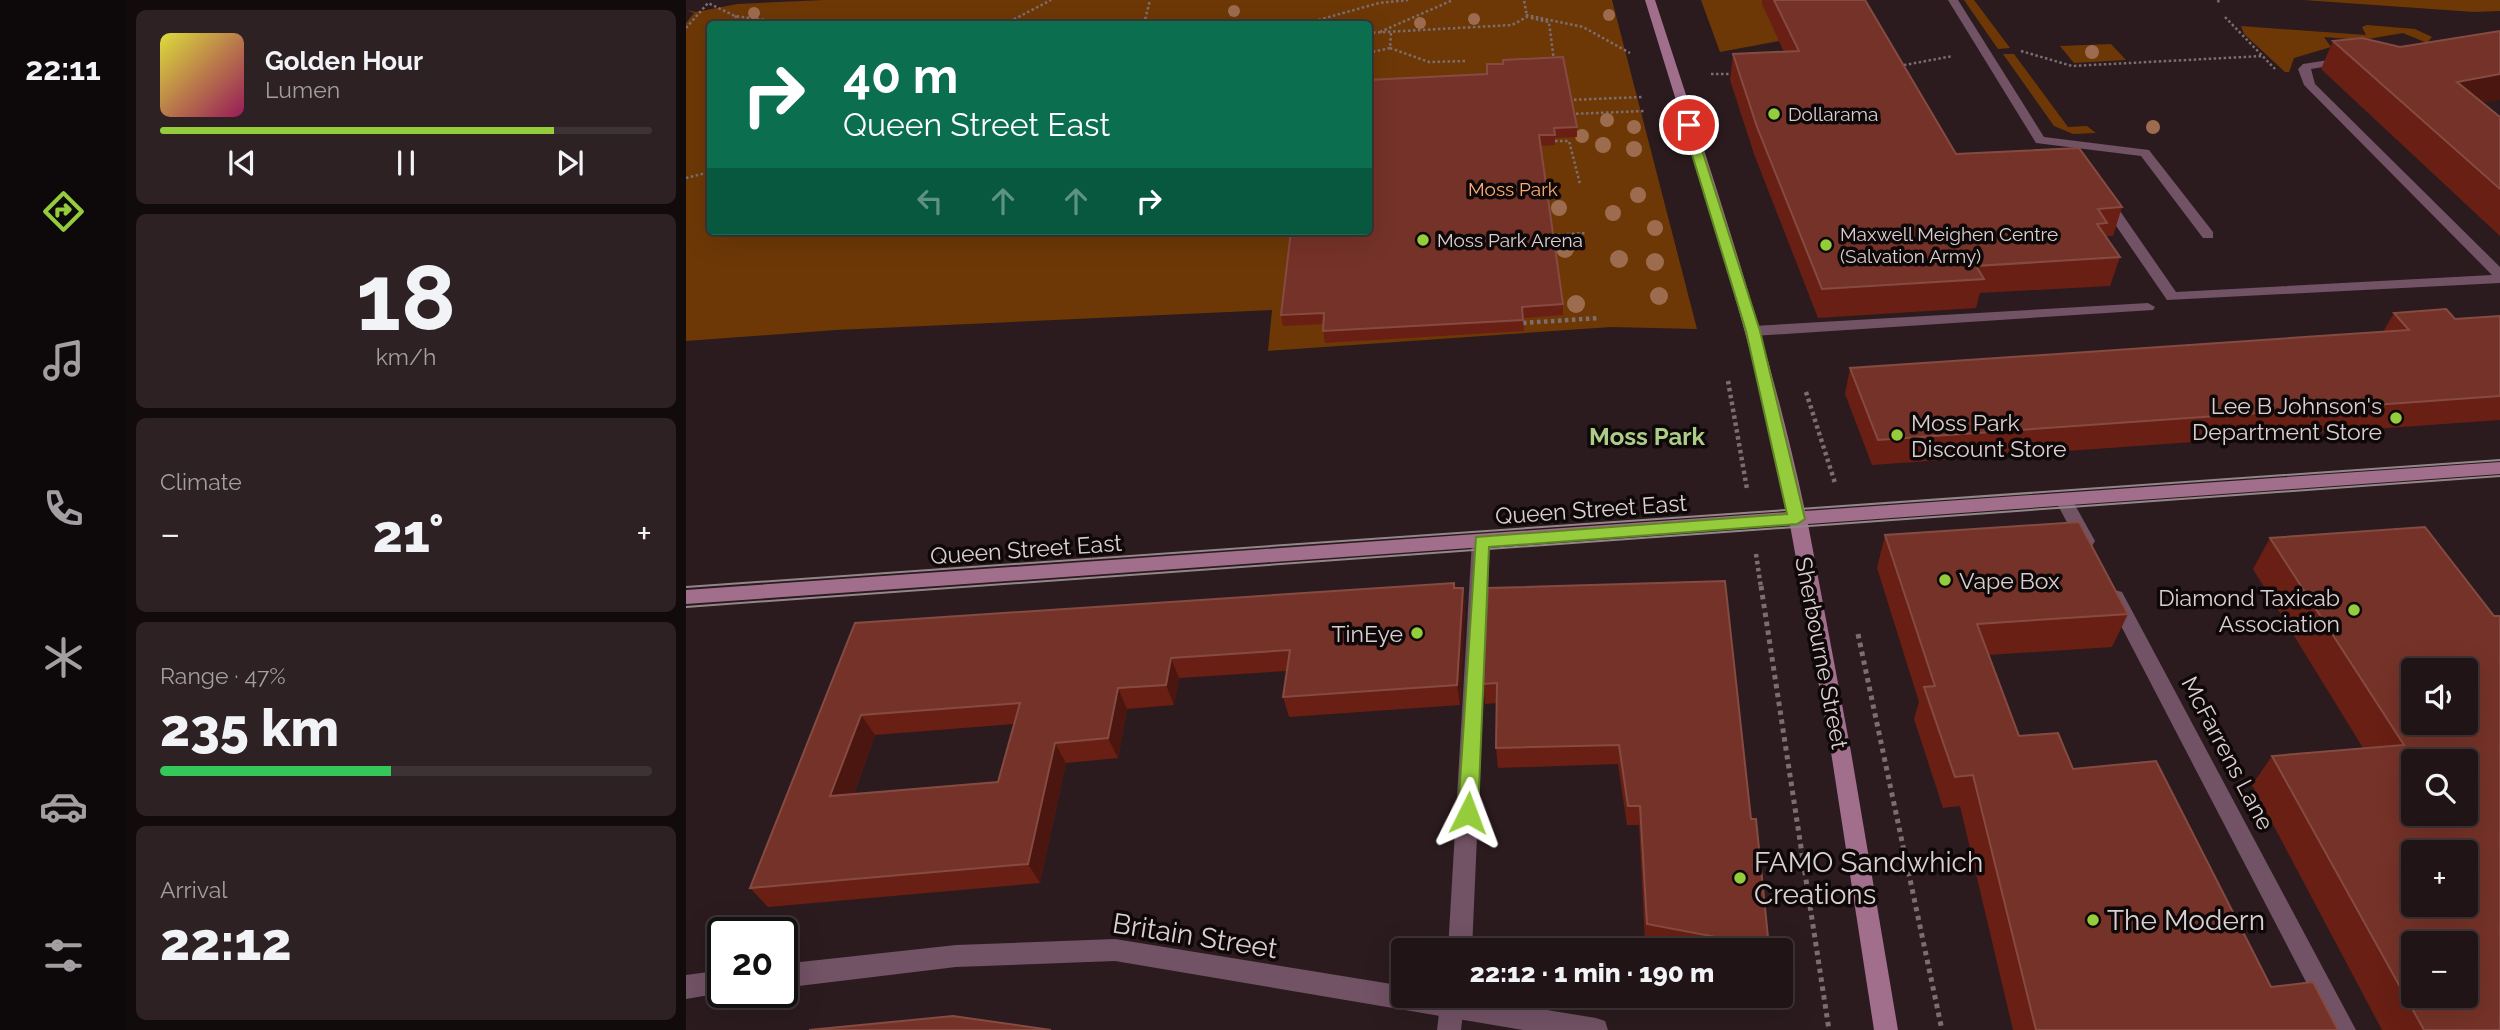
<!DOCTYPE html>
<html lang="en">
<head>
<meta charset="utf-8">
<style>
	body { margin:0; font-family:Raleway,sans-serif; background:#2d2123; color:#f1f3f6; height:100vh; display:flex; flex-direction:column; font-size:26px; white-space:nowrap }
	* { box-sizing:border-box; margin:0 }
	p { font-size:23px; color:#a29ea1 }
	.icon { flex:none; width:38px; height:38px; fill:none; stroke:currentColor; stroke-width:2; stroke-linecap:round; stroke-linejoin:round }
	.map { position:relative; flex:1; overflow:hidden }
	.side { display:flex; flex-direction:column; gap:10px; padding:10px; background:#120b0c; width:560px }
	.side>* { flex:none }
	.guide { position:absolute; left:21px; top:21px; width:665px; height:214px; border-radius:7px; box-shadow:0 7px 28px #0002,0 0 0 2px #3d3335; background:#0b6e4f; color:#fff; overflow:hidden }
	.fabs { position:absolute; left:1715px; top:658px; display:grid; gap:14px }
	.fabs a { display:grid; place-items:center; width:77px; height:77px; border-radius:7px; background:#201416; box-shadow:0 7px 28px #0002,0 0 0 2px #3d3335; font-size:35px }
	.speed { position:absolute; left:21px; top:917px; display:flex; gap:14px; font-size:35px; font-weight:700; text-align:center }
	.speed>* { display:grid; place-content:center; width:91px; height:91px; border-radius:50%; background:#201416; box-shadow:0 7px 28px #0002,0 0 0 2px #3d3335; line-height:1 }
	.speed .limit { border:4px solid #111; border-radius:10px; background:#fff; color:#111 }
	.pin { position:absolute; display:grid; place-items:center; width:60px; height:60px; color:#fff; margin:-30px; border:4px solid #fff; border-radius:50%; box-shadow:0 2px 7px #0007 }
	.me { position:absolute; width:77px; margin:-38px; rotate:3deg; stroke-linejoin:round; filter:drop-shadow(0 0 5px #0008) }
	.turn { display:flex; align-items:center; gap:24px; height:147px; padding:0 21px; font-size:32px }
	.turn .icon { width:91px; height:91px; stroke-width:2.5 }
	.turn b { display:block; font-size:49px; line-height:60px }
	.lanes { display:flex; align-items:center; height:66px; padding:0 21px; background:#0003; justify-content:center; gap:35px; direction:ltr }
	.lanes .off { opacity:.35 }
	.big { font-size:52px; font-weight:800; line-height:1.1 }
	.side .widget { flex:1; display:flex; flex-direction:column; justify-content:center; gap:10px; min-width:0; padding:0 24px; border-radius:10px; background:#2d2123 }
	.side .dial { align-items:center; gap:0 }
	.dial b { font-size:91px; line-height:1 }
	.song { display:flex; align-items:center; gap:21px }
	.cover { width:84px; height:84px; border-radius:10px; background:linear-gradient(135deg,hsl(60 70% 55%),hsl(330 70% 35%)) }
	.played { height:7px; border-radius:4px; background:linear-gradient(90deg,#94cc3b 80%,#3d3335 80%) }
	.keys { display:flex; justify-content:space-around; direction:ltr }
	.heat { display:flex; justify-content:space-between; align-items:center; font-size:38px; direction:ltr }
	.charge { height:10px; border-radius:5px; background:linear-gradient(90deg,#34c759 47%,#3d3335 0) }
	.trip { position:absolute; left:705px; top:938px; width:402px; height:70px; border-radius:7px; background:#201416; box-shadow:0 7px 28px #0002,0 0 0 2px #3d3335; font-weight:800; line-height:70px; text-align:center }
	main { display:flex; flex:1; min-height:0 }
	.tabs { display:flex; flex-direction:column; width:126px; justify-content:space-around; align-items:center; background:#0d0809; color:#a29ea1 }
	.tabs .icon { width:49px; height:49px }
	.tabs .current { color:#94cc3b }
	.tabs b { font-size:32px; color:#f1f3f6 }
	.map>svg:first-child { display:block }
	.green { fill:#6d3806; fill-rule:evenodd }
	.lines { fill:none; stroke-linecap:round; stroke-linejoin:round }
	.path-far2 { stroke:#7b6e70; stroke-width:2.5; stroke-dasharray:2.5 2.5; stroke-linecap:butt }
	.path-far1 { stroke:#7b6e70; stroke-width:4.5; stroke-dasharray:3.5 3.5; stroke-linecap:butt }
	.path { stroke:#7b6e70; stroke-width:5; stroke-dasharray:4.5 4.5; stroke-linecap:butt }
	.lane { fill:#725265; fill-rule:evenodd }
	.street { fill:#725265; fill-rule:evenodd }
	.secondary { fill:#a16e8c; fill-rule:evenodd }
	.tram { stroke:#948789; stroke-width:2 }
	.tree { fill:#9d6c4f }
	.wall { fill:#691f13; fill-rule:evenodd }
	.shaded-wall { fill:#4b160f }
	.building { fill:#753228; stroke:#854b42; stroke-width:2; fill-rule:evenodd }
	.route { fill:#94cc3b; stroke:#608526; stroke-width:2 }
	.poi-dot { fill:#94cc3b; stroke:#0f0809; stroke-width:2.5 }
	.labels { text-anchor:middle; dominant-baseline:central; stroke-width:7; stroke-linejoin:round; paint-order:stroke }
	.far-poi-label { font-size:19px; fill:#dbd0d1; stroke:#0f0809; text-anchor:start }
	.far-park-label { font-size:19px; fill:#fbae77; stroke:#0f0809 }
	.poi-label { font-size:23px; fill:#dbd0d1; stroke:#0f0809; text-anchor:end }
	.street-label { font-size:23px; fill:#dbd0d1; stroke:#0f0809 }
	.neighbourhood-label { font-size:24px; font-weight:bold; fill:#adcd87; stroke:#0f0809 }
	.near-poi-label { font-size:28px; fill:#dbd0d1; stroke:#0f0809; text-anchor:start }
	.near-street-label { font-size:28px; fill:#dbd0d1; stroke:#0f0809 }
</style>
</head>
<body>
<main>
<nav class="tabs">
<b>22:11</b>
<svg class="icon current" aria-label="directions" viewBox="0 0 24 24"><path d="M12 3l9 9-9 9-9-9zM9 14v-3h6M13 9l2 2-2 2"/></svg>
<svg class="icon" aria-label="music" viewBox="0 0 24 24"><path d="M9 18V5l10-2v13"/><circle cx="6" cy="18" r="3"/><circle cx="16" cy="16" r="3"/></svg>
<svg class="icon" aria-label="phone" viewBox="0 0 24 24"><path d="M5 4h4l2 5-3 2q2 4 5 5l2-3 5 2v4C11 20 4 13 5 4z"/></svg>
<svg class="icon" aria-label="climate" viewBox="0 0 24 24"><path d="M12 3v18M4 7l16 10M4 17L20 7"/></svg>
<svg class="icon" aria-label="car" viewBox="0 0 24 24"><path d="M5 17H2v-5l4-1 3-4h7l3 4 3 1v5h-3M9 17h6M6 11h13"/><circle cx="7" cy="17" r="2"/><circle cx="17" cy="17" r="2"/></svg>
<svg class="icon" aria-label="filters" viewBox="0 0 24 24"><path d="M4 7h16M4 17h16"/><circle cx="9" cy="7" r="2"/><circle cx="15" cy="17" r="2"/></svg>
</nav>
<section class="side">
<div class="widget">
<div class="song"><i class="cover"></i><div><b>Golden Hour</b><p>Lumen</p></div></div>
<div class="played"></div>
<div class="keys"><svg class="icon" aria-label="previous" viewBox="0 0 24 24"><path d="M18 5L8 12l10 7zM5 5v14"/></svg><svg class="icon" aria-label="pause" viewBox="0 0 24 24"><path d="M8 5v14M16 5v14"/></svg><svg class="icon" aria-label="next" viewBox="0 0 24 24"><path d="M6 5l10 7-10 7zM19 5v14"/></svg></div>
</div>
<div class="widget dial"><b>18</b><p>km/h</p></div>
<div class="widget"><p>Climate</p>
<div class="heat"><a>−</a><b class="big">21°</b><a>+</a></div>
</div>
<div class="widget"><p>Range · 47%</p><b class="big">235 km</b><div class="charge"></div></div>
<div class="widget"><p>Arrival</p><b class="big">22:12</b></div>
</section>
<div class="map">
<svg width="1814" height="1030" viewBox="0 0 1814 1030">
	<rect width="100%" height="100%" fill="#2b1b1e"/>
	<g class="green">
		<path d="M138,0h788l85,329 -86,-2 -343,24 4,-41 -436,20 -150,11v-318l8,-10 -8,-3 10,2 41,-8zM24,24h658v207h-658z"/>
		<polygon points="1015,0 1080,0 1093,41 1034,52"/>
		<polygon points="1278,0 1288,0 1324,48 1312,49"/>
		<polygon points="1617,0 1814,0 1814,11 1788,12"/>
		<polygon points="1681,25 1729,29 1746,37 1741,43 1717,33 1676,40 1638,37 1645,47 1608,58 1603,72 1599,72 1558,34 1555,26 1680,35 1676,27"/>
		<polygon points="1425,44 1440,60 1388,63 1374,46"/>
		<polygon points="1317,54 1328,54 1382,127 1401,126 1410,133 1387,134 1368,126"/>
	</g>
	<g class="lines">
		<g class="path-far2">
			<polyline points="1532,0 1533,3"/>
			<polyline points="840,15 897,27 944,53"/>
			<polyline points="49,16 57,24"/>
			<polyline points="1539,17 1589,69"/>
			<polyline points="845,18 863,22 868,61"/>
			<polyline points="319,24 365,0"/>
			<polyline points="458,24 464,0"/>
			<polyline points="618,24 693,3 722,0"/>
			<polyline points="0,28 22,3 49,16 110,24"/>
			<polyline points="694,32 767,0"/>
			<polyline points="682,33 826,25 841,17 838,0"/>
			<polyline points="704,48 743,62 781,61"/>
			<polyline points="1335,51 1386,66 1577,56"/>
			<polyline points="682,53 704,48 705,32"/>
			<polyline points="1213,66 1267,56"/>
			<polyline points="1025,74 1050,74"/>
			<polyline points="883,100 956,97"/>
			<polyline points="885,114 959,111"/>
			<polyline points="869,141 883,141 894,184"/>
			<polyline points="0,178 24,172"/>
			<polyline points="866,235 899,233"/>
		</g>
		<g class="path-far1">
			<polyline points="837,323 913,318"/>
			<polyline points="1042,381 1061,489"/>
			<polyline points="1120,392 1149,483"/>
			<polyline points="1070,554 1075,588"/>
		</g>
		<g class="path">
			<polyline points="1075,586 1143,1030"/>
			<polyline points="1172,634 1256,1030"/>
		</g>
		<g class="lane">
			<polygon points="1262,0 1272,0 1358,137 1463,150 1527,232 1527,238 1517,238 1455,156 1350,143"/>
			<polygon points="1662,57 1668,60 1666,62 1625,69 1629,84 1814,267 1814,283 1481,300 1413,201 1415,198 1425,198 1490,292 1806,275 1618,85 1612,69 1617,64"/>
			<polygon points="1462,303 1469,307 1467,310 1067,336 1059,331 1067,326"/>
			<polygon points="1378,494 1384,496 1409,541 1406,546 1394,546 1391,541 1369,500"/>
			<polygon points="795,534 801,536 804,541 786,950 762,950 786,541 789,536"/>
			<polygon points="1429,590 1436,592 1670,1030 1645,1030 1420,597 1422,592"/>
			<polygon points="755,996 779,996 775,1030 751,1030"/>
		</g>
		<g class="street">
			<polygon points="429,939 718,986 718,996 776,996 910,1018 919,1021 922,1030 837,1030 429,961 270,967 96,988 96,964 270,945"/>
			<polygon points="37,970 37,992 41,992 0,999 0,975"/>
		</g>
		<path class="secondary" d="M959,0h10c55,169 113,337 150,511l695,-49v12l-692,50 43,228 47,278h-24l-43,-278 -41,-227 -1104,79v-14l1102,-78c-35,-174 -91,-342 -143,-512z"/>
		<g class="tram">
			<polyline points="0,587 1814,460"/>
			<polyline points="0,607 1814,476"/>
		</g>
	</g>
	<g class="tree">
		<circle cx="548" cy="11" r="6"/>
		<circle cx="68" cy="13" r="6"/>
		<circle cx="923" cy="15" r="6"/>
		<circle cx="788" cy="19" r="6"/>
		<circle cx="734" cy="23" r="6"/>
		<circle cx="1406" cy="52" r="7"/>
		<circle cx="921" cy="120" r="7"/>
		<circle cx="948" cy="127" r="7"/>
		<circle cx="1467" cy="127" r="7"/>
		<circle cx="896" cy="136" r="7"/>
		<circle cx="917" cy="145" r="8"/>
		<circle cx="948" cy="149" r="8"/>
		<circle cx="952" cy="195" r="8"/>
		<circle cx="873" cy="208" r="8"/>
		<circle cx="927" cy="213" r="8"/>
		<circle cx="969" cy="228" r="8"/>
		<circle cx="879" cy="249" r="9"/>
		<circle cx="933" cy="259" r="9"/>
		<circle cx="969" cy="262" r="9"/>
		<circle cx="973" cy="296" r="9"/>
		<circle cx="890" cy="304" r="9"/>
	</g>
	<g class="wall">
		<polygon points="1076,0 1179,0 1270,154 1436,207 1427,236 1420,236 1434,257 1424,286 1294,293 1290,308 1132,318 1068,154 1044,80 1047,54 1098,52 1076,4"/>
		<polygon points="1647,41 1714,47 1797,103 1814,117 1814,236 1635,69"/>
		<polygon points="817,64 891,127 891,137 869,138 869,145 855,146 877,304 877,315 837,318 838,331 639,343 637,331 638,324 597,326 595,315 801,74"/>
		<polygon points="1708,313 1769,319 1814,316 1814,420 1186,465 1159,394 1164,368 1697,332"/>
		<polygon points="1199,535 1442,614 1426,647 1302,655 1333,736 1387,769 1585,987 1652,1030 1327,1030 1274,806 1257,808 1228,719 1233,702 1191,568"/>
		<polygon points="1584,538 1808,616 1814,1030 1696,1030 1566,785 1586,756 1677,748 1567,569"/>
		<path d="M777,588l2,20 -5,97 -171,12 -6,-20 4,-26 -108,7 -5,27 -47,4 -9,49 -52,5 -26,120 -272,24 -18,-19 105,-265zM328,724l-16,58 -144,12 21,-59z"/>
		<polygon points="802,588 1065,819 1083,947 1082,950 1004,950 959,942 953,825 941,825 932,764 812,768 810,748 811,703 799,704 797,684"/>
	</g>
	<g class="shaded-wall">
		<polygon points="1814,74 1814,100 1756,110 1771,82"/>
		<polygon points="777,588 779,608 774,705 771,685"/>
		<polygon points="485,658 493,678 488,705 480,685"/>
		<polygon points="432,688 441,709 432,758 422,738"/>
		<polygon points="175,715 189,735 160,815 144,796"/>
		<polygon points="369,743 380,763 354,883 342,864"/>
	</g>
	<g class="building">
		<polygon points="1088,0 1179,0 1270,154 1393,148 1436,207 1412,209 1421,223 1411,224 1434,257 1290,266 1298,279 1136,289 1071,127 1047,54 1113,51"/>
		<polygon points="1814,31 1814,74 1771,82 1814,117 1814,189 1647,41 1676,38 1714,47"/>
		<polygon points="877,57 891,127 868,128 869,135 853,135 877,304 836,307 837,320 637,331 638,313 595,315 605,231 682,231 682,80 801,74 801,64 817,64 817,60"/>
		<polygon points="1760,309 1769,319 1814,316 1814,396 1192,440 1164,368 1723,330 1708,313"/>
		<polygon points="1393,522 1442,614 1291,624 1333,736 1372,733 1387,769 1470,761 1585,987 1627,982 1652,1030 1350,1030 1287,775 1269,777 1238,687 1249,686 1199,535"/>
		<path d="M1739,527l69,89h6v414h-76l-152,-274 132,-11 -134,-207zM1727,670h53v53h-53zM1727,761h53v53h-53zM1727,852h53v53h-53zM1727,943h53v53h-53z"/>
		<polygon points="1039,581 1065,819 1070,819 1083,947 961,924 954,806 942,806 933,745 810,748 811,683 797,684 802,588"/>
		<path d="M768,583v5h9l-6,97 -174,12 7,-47 -119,8 -5,27 -48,3 -10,50 -53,5 -27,121 -278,24 105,-265zM334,703l-22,79 -168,14 31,-81z"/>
		<polygon points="267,1016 365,1030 123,1030"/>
	</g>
	<polygon class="route" points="1003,122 1008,125 1074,331 1119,519 1111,524 803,547 792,813 789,820 782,822 775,820 772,813 790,537 1101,514 1060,331 997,125"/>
	<g class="poi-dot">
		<circle cx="1088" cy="114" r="7"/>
		<circle cx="737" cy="240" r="7"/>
		<circle cx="1140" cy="245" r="7"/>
		<circle cx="1710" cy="418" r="7"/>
		<circle cx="1211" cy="435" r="7"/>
		<circle cx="1259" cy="580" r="7"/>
		<circle cx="1668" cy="610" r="7"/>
		<circle cx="731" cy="633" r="7"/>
		<circle cx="1054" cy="878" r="7"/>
		<circle cx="1407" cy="920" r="7"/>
	</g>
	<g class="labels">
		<g class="far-poi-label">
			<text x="1102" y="114">Dollarama</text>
			<text x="1154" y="234">Maxwell Meighen Centre<tspan x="1154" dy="22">(Salvation Army)</tspan></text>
			<text x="751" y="240">Moss Park Arena</text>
		</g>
		<g class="far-park-label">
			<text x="827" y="189">Moss Park</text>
		</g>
		<g class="poi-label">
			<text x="1696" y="405">Lee B Johnson's<tspan x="1696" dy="26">Department Store</tspan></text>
			<text x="1225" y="422" text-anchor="start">Moss Park<tspan x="1225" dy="26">Discount Store</tspan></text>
			<text x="1273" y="580" text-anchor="start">Vape Box</text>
			<text x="1654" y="597">Diamond Taxicab<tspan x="1654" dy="26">Association</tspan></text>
			<text x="717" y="633">TinEye</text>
		</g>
		<g class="street-label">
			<text transform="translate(905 509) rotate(-4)">Queen Street East</text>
			<text transform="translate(340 549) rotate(-4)">Queen Street East</text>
			<text transform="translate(1136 653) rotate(79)">Sherbourne Street</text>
			<text transform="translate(1542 753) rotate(62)">McFarrens Lane</text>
		</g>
		<g class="neighbourhood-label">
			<text x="961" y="436">Moss Park</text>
		</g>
		<g class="near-poi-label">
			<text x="1068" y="862">FAMO Sandwhich<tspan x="1068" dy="32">Creations</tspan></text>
			<text x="1421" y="920">The Modern</text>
		</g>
		<g class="near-street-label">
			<text transform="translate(509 936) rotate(9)">Britain Street</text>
		</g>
	</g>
</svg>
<div class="fabs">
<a><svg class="icon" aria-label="sound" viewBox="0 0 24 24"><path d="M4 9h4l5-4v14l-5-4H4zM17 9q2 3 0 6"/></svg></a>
<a><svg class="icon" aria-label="search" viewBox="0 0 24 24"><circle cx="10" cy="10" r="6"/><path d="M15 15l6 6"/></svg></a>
<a>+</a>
<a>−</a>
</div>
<div class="speed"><div class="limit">20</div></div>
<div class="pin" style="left:1003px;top:125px;background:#d93025"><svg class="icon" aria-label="arrive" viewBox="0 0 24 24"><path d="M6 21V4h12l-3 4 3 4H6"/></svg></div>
<svg class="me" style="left:782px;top:813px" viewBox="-20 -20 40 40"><path d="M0-17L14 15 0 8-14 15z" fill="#94cc3b" stroke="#fff" stroke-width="4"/></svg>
<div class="trip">22:12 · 1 min · 190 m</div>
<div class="guide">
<div class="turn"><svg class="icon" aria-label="right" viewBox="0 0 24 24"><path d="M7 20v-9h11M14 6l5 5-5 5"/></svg><div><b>40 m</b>Queen Street East</div></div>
<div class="lanes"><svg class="icon off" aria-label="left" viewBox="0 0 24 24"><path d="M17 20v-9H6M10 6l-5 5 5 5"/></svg><svg class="icon off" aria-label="ahead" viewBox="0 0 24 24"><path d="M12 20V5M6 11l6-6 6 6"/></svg><svg class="icon off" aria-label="ahead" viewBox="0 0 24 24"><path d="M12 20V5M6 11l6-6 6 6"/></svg><svg class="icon" aria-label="right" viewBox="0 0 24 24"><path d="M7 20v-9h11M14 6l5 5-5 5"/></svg></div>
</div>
</div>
</main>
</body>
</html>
